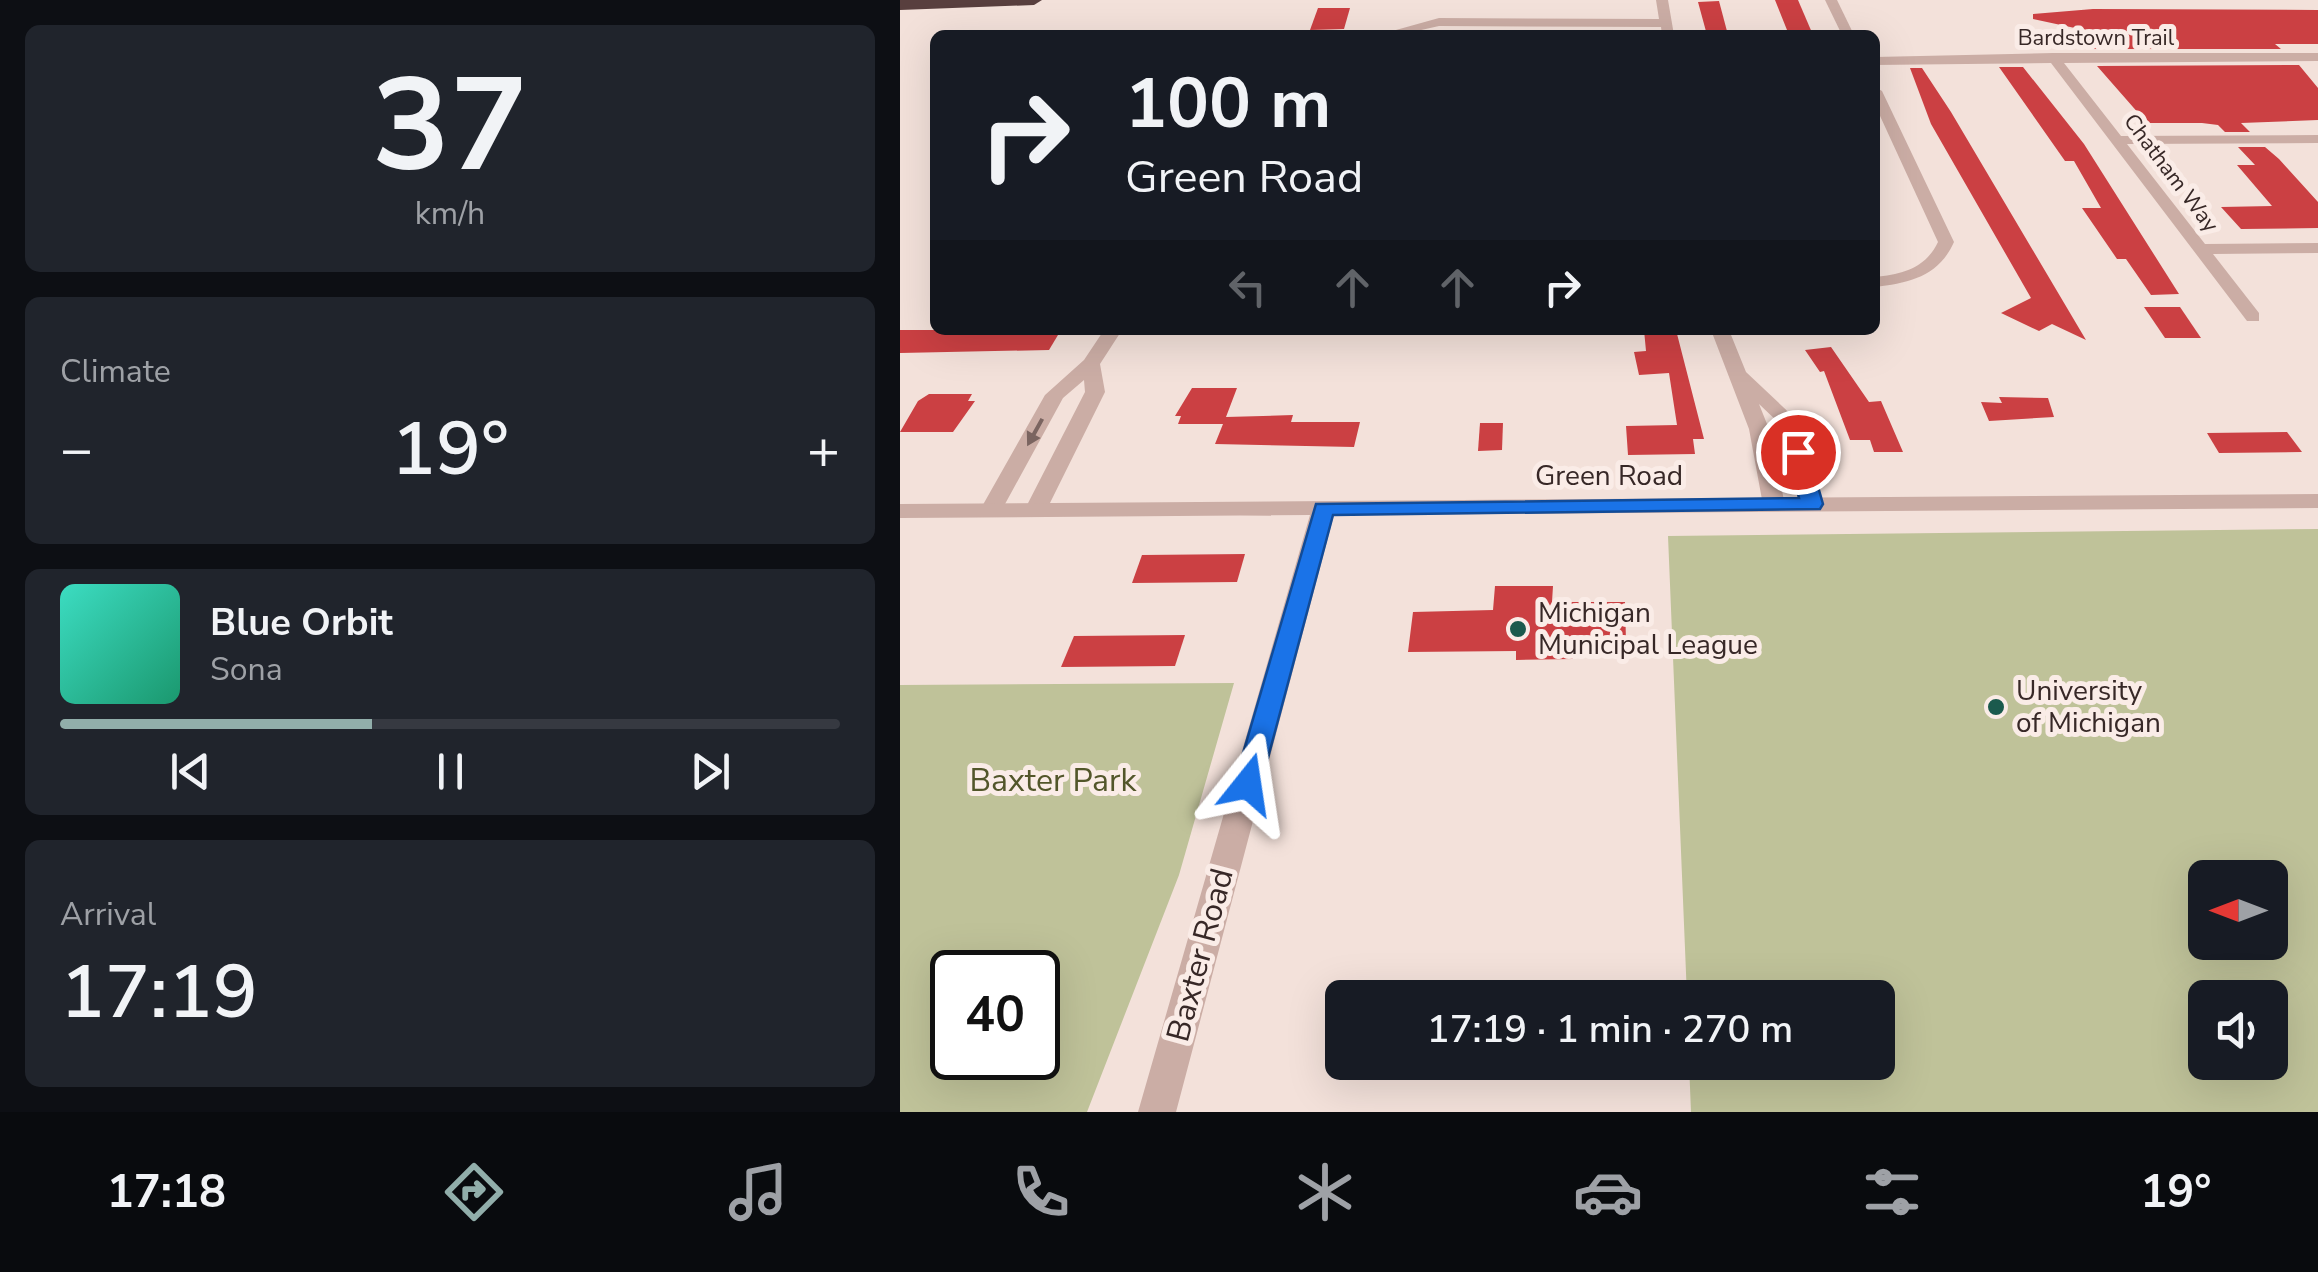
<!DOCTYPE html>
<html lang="en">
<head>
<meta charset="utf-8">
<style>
	body { margin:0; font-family:"Nunito Sans",sans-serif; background:#20242c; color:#f1f3f6; height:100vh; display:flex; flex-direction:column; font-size:38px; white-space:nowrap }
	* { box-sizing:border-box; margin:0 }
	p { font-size:32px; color:#9ea1a6 }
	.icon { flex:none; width:55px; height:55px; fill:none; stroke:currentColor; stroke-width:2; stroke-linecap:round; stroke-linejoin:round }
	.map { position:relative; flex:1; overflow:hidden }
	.sheet { display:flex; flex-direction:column; gap:25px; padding:25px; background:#0d0f14; width:900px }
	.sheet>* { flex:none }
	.hud { position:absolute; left:30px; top:30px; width:950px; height:305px; border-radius:15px; box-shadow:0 10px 40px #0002; background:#171b24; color:#f1f3f6; overflow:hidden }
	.needle { width:65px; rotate:270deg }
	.controls { position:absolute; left:1288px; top:860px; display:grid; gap:20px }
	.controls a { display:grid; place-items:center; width:100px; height:100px; border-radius:15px; background:#171b24; box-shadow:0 10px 40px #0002; font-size:50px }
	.speed { position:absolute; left:30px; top:950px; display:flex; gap:20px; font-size:50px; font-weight:700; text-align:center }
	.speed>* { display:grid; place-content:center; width:130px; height:130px; border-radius:50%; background:#171b24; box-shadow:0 10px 40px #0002; line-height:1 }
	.speed .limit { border:5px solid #111; border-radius:15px; background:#fff; color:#111 }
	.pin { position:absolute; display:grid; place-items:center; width:85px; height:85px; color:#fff; margin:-42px; border:5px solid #fff; border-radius:50%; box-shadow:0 2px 10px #0007 }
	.me { position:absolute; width:110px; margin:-55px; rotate:15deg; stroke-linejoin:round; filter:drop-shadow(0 0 8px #0008) }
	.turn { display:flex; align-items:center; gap:35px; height:210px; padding:0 30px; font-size:45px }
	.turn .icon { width:130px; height:130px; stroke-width:2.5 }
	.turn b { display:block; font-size:70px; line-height:85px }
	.lanes { display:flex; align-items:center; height:95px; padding:0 30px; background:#0003; justify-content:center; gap:50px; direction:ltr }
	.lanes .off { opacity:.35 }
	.big { font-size:75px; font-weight:600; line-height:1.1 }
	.sheet .tile { flex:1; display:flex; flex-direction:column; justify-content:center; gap:15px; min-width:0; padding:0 35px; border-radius:15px; background:#20242c }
	.sheet .dial { align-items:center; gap:0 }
	.dial b { font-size:130px; line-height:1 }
	.song { display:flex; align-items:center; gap:30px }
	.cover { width:120px; height:120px; border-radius:15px; background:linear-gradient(135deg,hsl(170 70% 55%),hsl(160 70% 35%)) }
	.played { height:10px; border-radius:5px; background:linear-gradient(90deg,#91aeaa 40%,#363941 40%) }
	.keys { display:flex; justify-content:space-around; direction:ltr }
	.heat { display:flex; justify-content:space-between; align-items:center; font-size:55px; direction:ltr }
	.trip { position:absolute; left:425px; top:980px; width:570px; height:100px; border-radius:15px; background:#171b24; box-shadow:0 10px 40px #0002; font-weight:600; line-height:100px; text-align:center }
	.tab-bar { display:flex; height:160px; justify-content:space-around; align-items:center; background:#090b0e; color:#9ea1a6 }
	.tab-bar .icon { width:70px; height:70px }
	.tab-bar .selected { color:#91aeaa }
	.tab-bar b { font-size:45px; color:#f1f3f6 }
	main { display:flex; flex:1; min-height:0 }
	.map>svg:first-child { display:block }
	.green { fill:#bfc299; fill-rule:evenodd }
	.building { fill:#cb4043 }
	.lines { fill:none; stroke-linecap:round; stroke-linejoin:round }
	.minor { fill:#cbada5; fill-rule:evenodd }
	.tertiary { fill:#cbada5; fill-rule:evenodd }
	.motorway { fill:#583f3e; fill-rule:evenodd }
	.oneway { fill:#7a6460 }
	.route { fill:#1a73e8; stroke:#114b97; stroke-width:2.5 }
	.poi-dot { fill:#1b5a4d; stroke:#faece7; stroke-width:4 }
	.labels { text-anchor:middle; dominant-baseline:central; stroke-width:10; stroke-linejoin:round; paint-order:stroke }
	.far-street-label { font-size:22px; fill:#372827; stroke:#faece7 }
	.street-label { font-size:28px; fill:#372827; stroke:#faece7 }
	.poi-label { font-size:28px; fill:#372827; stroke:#faece7; text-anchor:start }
	.near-park-label { font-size:32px; fill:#52562a; stroke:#faece7 }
	.near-street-label { font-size:32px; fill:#372827; stroke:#faece7 }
</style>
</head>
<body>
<main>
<section class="sheet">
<div class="tile dial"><b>37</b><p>km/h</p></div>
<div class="tile"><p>Climate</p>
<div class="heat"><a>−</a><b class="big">19°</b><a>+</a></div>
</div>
<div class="tile">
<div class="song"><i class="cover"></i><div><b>Blue Orbit</b><p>Sona</p></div></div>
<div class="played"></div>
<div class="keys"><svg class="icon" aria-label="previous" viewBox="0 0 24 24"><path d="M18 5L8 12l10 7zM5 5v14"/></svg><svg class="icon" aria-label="pause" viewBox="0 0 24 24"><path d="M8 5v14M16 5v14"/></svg><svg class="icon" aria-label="next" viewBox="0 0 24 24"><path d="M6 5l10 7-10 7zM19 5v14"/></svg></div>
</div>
<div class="tile"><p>Arrival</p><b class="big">17:19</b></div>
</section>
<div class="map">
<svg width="1418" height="1112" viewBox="0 0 1418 1112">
	<rect width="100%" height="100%" fill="#f3e1da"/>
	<g class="green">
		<path d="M1418,529v583h-627l-2,-49 189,-1v-64l-191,-1 -19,-461zM1305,878h65v64h-65zM1305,998h65v64h-65z"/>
		<path d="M334,683l-55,192 -92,237h-187v-427zM138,972v86h-86v-86z"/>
	</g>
	<g class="building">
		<polygon points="875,0 898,0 913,35 889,35"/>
		<polygon points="819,1 828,35 807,35 798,2"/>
		<polygon points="418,8 450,8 444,29 410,30"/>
		<polygon points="1193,9 1418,10 1418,44 1375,44 1381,49 1183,49 1184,30 1133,19 1133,14"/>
		<polygon points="1399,65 1418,88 1418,120 1341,123 1350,132 1325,132 1318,125 1302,123 1247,123 1197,66"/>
		<polygon points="1099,67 1123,67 1184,144 1279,294 1251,295 1226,259 1217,259 1182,208 1201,208 1174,161 1165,161"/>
		<polygon points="1010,68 1022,68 1051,112 1186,340 1152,324 1139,331 1101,313 1131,298 1031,124"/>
		<polygon points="1338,147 1365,147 1379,159 1418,202 1418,228 1341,229 1321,207 1372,206 1337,165 1355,165"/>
		<polygon points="1244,307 1280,307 1301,338 1265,338"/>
		<polygon points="0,330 161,330 149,350 0,353"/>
		<polygon points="744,330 776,330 804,439 793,439 795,454 728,455 726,426 777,425 769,373 739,375 734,352 746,351"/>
		<polygon points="931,347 969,402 981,401 1003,452 974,452 970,440 950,440 924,371 920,372 905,350"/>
		<polygon points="292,388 337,388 326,417 393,415 391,422 460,422 454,447 315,444 323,424 278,424 281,416 275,416"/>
		<polygon points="29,394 72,394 68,401 75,401 53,432 0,432 18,401"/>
		<polygon points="1099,397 1148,398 1154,417 1089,421 1081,402 1102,403"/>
		<polygon points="580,423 603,423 602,450 578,451"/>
		<polygon points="1387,432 1402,452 1319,453 1307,433"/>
		<polygon points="345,554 337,582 232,583 242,555"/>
		<polygon points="595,586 653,586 652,602 725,602 726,642 673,643 673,659 616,660 616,651 508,652 513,612 593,610"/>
		<polygon points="285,635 275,666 161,667 174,636"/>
	</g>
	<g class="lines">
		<g class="minor">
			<polygon points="756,0 768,0 774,35 762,35 761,27 539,26 499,35 478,35 539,18 759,19"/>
			<polygon points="925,0 937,0 954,35 942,35"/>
			<polygon points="1153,53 1418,53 1418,61 1164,63 1221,136 1418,135 1418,143 1227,144 1305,244 1418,243 1418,253 1313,254 1359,313 1359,321 1347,321 1151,63 975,65 975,57"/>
			<path d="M975,87l7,4 72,151c-15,34 -44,41 -79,45v-10c27,-3 50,-8 63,-35l-63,-137z"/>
			<polygon points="204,330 222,330 200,364 205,392 147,509 136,515 125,509 185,392 184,380 163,398 99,515 83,515 80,510 145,395 184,360"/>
			<polygon points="811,330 829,330 846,372 900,423 923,505 920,510 904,510 901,505 881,425 859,404 869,429 885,505 874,511 863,505 849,429"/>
		</g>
		<polygon class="tertiary" points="1418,494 1418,508 434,515 276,1112 238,1112 410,515 0,518 0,504"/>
		<polygon class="motorway" points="0,0 142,0 134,5 0,10"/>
	</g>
	<defs><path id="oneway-solid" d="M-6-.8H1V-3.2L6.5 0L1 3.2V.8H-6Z" transform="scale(2.5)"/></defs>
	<use class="oneway" href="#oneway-solid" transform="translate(135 432) rotate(119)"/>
	<polygon class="route" points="898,446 908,452 923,504 920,509 433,515 361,784 357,791 338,791 334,784 416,504 899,498 887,452"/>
	<g class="poi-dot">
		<circle cx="618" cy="629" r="10"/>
		<circle cx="1096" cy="707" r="10"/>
	</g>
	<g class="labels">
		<g class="far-street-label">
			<text x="1196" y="38">Bardstown Trail</text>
			<text transform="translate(1271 173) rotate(53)">Chatham Way</text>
		</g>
		<g class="street-label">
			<text x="709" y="476">Green Road</text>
		</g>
		<g class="poi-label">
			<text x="638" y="613">Michigan<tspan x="638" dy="32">Municipal League</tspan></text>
			<text x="1116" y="691">University<tspan x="1116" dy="32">of Michigan</tspan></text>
		</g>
		<g class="near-park-label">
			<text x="153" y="780">Baxter Park</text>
		</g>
		<g class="near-street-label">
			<text transform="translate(300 955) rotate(-75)">Baxter Road</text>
		</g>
	</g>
</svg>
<div class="controls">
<a><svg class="needle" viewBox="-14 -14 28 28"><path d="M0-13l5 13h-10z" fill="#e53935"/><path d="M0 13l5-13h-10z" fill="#9ea1a6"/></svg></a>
<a><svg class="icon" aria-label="sound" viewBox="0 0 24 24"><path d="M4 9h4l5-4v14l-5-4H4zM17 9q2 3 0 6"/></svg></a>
</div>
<div class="speed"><div class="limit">40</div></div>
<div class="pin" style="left:898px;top:452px;background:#d93025"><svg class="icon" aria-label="arrive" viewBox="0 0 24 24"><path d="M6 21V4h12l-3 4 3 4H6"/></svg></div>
<svg class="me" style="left:348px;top:784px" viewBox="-20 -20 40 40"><path d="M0-17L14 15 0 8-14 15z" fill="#1a73e8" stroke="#fff" stroke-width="4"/></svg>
<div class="trip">17:19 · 1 min · 270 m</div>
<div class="hud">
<div class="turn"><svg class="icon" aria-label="right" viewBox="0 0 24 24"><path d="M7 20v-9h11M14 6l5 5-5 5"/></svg><div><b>100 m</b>Green Road</div></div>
<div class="lanes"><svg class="icon off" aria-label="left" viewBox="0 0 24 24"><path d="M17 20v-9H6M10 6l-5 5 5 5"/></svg><svg class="icon off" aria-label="ahead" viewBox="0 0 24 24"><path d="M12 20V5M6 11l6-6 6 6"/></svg><svg class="icon off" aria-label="ahead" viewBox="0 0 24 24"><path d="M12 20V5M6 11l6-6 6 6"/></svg><svg class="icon" aria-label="right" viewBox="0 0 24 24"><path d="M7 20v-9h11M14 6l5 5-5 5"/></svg></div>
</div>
</div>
</main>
<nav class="tab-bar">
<b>17:18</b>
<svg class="icon selected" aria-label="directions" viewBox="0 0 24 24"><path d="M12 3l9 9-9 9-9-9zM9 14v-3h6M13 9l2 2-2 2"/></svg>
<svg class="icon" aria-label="music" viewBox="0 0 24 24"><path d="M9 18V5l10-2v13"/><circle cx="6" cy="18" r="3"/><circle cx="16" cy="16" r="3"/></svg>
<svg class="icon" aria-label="phone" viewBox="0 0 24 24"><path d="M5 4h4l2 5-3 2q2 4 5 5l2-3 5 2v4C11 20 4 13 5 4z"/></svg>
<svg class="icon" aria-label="climate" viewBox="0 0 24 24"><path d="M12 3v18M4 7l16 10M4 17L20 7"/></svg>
<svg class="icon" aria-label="car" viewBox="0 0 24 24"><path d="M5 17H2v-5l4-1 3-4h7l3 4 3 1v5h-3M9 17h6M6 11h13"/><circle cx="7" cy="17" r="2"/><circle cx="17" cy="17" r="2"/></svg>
<svg class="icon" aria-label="filters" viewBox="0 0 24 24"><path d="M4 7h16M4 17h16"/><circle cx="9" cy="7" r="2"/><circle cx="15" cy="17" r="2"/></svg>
<b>19°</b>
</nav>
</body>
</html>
